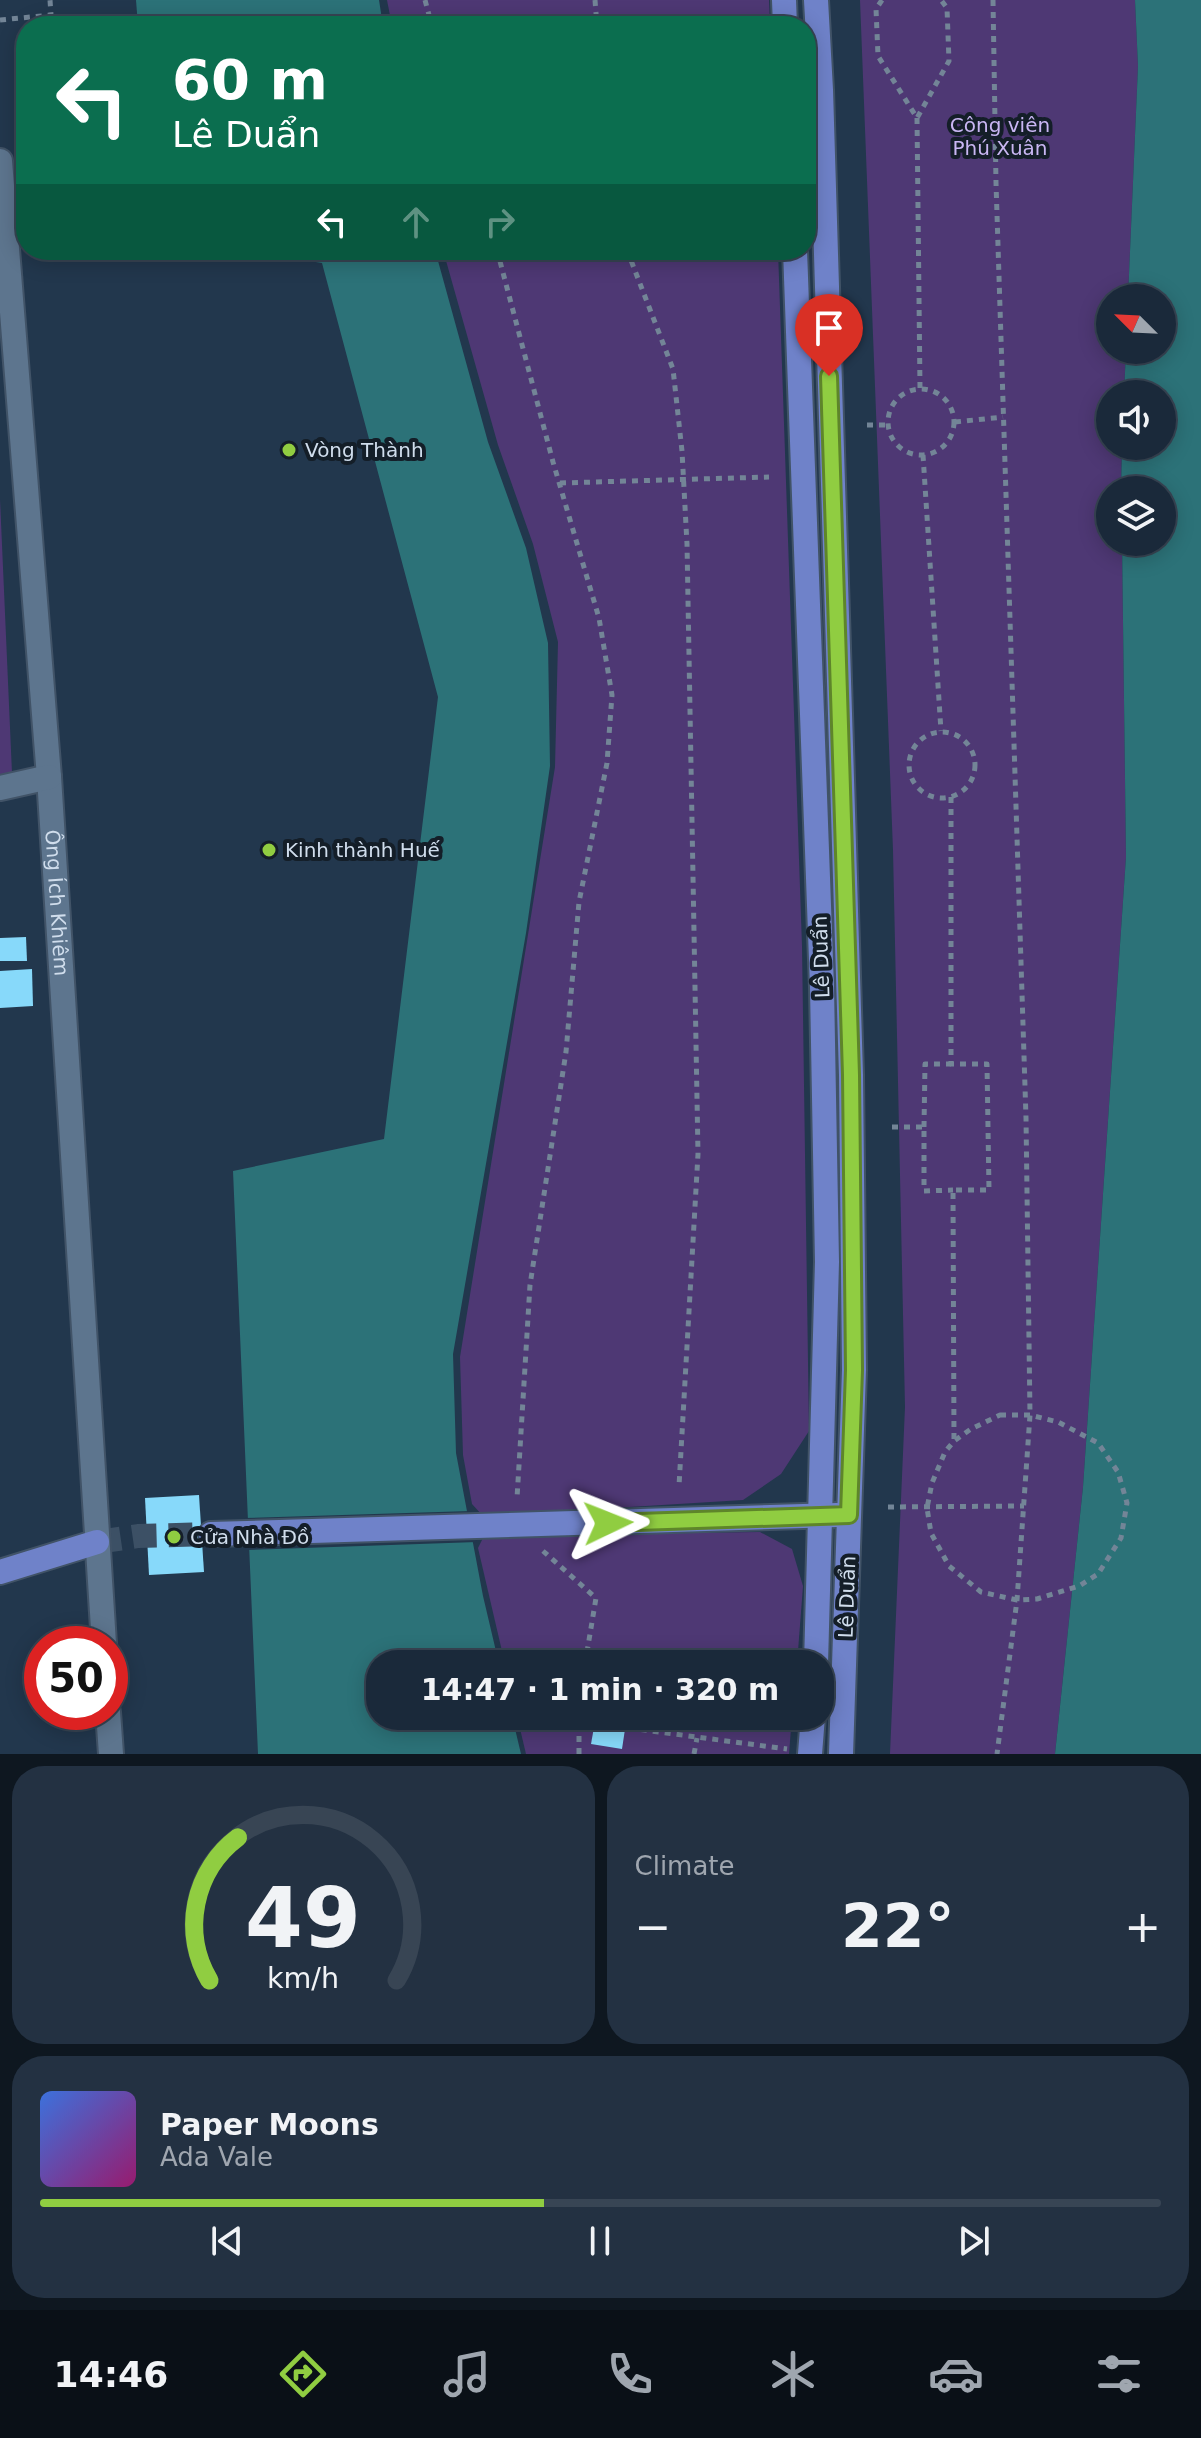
<!DOCTYPE html>
<html lang="en">
<head>
<meta charset="utf-8">
<style>
	body { margin:0; font-family:"DejaVu Sans",sans-serif; background:#233142; color:#f1f3f6; height:100vh; display:flex; flex-direction:column; font-size:30px; white-space:nowrap }
	* { box-sizing:border-box; margin:0 }
	p { font-size:26px; color:#9fa6af }
	.icon { flex:none; width:44px; height:44px; fill:none; stroke:currentColor; stroke-width:2; stroke-linecap:round; stroke-linejoin:round }
	.map { position:relative; height:1754px; overflow:hidden }
	.details { display:flex; flex-direction:column; gap:12px; padding:12px; background:#0e1720; flex:1 }
	.details>* { flex:none }
	.banner { position:absolute; left:16px; top:16px; width:800px; height:244px; border-radius:32px; box-shadow:0 4px 20px #0003,0 0 0 2px #384554; background:#0b6e4f; color:#fff; overflow:hidden }
	.needle { width:52px; rotate:294deg }
	.buttons { position:absolute; left:1096px; top:284px; display:grid; gap:16px }
	.buttons a { display:grid; place-items:center; width:80px; height:80px; border-radius:50%; background:#1a293a; box-shadow:0 4px 20px #0003,0 0 0 2px #384554; font-size:40px }
	.speed { position:absolute; left:24px; top:1626px; display:flex; gap:16px; font-size:40px; font-weight:700; text-align:center }
	.speed>* { display:grid; place-content:center; width:104px; height:104px; border-radius:50%; background:#1a293a; box-shadow:0 4px 20px #0003,0 0 0 2px #384554; line-height:1 }
	.speed .limit { border:12px solid #d22; background:#fff; color:#111 }
	.pin { position:absolute; display:grid; place-items:center; width:68px; height:68px; color:#fff; margin:-82px -34px; border-radius:50% 50% 50% 0; rotate:-45deg; box-shadow:0 0 8px #0007 }
	.pin .icon { rotate:45deg }
	.me { position:absolute; width:88px; margin:-44px; rotate:88deg; stroke-linejoin:round; filter:drop-shadow(0 0 6px #0008) }
	.turn { display:flex; align-items:center; gap:28px; height:168px; padding:0 24px; font-size:36px }
	.turn .icon { width:104px; height:104px; stroke-width:2.5 }
	.turn b { display:block; font-size:56px; line-height:68px }
	.lanes { display:flex; align-items:center; height:76px; padding:0 24px; background:#0003; justify-content:center; gap:40px; direction:ltr }
	.lanes .off { opacity:.35 }
	.big { font-size:60px; font-weight:700; line-height:1.1 }
	.details .card { flex:1; display:flex; flex-direction:column; justify-content:center; gap:12px; min-width:0; padding:0 28px; border-radius:32px; background:#233142 }
	.details .dial { align-items:center; gap:0 }
	.dial svg { height:208px; overflow:visible; fill:none; stroke:#384554; stroke-width:7; stroke-linecap:round; text-anchor:middle }
	.dial text { fill:#f1f3f6; stroke:none }
	.song { display:flex; align-items:center; gap:24px }
	.cover { width:96px; height:96px; border-radius:12px; background:linear-gradient(135deg,hsl(220 70% 55%),hsl(320 70% 35%)) }
	.played { height:8px; border-radius:4px; background:linear-gradient(90deg,#90cd41 45%,#384554 45%) }
	.keys { display:flex; justify-content:space-around; direction:ltr }
	.heat { display:flex; justify-content:space-between; align-items:center; font-size:44px; direction:ltr }
	.details .tiles { flex:1; display:grid; gap:12px; grid-template-columns:1fr 1fr }
	.card:last-child { grid-column:span 2 }
	.trip { position:absolute; left:366px; top:1650px; width:468px; height:80px; border-radius:32px; background:#1a293a; box-shadow:0 4px 20px #0003,0 0 0 2px #384554; font-weight:700; line-height:80px; text-align:center }
	.dock { display:flex; height:128px; justify-content:space-around; align-items:center; background:#0a1017; color:#9fa6af }
	.dock .icon { width:56px; height:56px }
	.dock .on { color:#90cd41 }
	.dock b { font-size:36px; color:#f1f3f6 }
	.map>svg:first-child { display:block }
	.green { fill:#4e3874 }
	.water { fill:#2c7278 }
	.pier { fill:#22374d }
	.building { fill:#87d9fa }
	.lines { fill:none; stroke-linecap:round; stroke-linejoin:round }
	.major-tunnel { stroke:#3c5065; stroke-width:24; stroke-dasharray:24 12; stroke-linecap:butt }
	.minor-casing { stroke:#415367; stroke-width:28 }
	.major-casing { stroke:#415367; stroke-width:28 }
	.path { stroke:#738597; stroke-width:5; stroke-dasharray:6 6; stroke-linecap:butt }
	.minor { stroke:#5d758e; stroke-width:24 }
	.major { stroke:#6f82c9; stroke-width:24 }
	.route-casing { stroke:#5e852a; stroke-width:20 }
	.route { stroke:#90cd41; stroke-width:14 }
	.poi-dot { fill:#90cd41; stroke:#141e28; stroke-width:3 }
	.labels { text-anchor:middle; dominant-baseline:central; stroke-width:8; stroke-linejoin:round; paint-order:stroke }
	.park-label { font-size:20px; fill:#c9b6f3; stroke:#141e28 }
	.poi-label { font-size:20px; fill:#d0ddec; stroke:#141e28; text-anchor:start }
	.street-label { font-size:20px; fill:#d0ddec; stroke:#141e28 }
</style>
</head>
<body>
<div class="map">
<svg width="1201" height="1754" viewBox="0 0 1201 1754">
	<rect width="100%" height="100%" fill="#22374d"/>
	<g class="green">
		<polygon points="387,0 769,0 770,26 392,26"/>
		<polygon points="860,0 1135,0 1138,66 1128,298 1110,298 1110,350 1126,350 1124,394 1110,394 1110,446 1122,446 1121,490 1110,490 1110,542 1122,542 1126,857 1083,1487 1055,1754 890,1754 905,1407 893,850"/>
		<polygon points="443,250 778,250 802,946 809,1431 781,1474 743,1500 483,1516 472,1504 463,1455 460,1357 555,767 558,642 533,544 498,445"/>
		<polygon points="0,499 12,773 0,775"/>
		<polygon points="760,1532 792,1549 803,1586 797,1664 505,1664 478,1548 484,1536"/>
		<polygon points="517,1716 792,1716 789,1754 526,1754"/>
	</g>
	<g class="water">
		<polygon points="136,0 379,0 383,26 138,26"/>
		<polygon points="1135,0 1201,0 1201,1754 1055,1754 1083,1487 1126,857 1122,542 1162,542 1162,490 1121,490 1122,446 1162,446 1162,394 1124,394 1126,350 1162,350 1162,298 1128,298 1138,66"/>
		<polygon points="241,250 435,250 488,442 526,548 548,643 550,766 526,933 453,1354 456,1453 483,1596 499,1664 380,1664 380,1716 512,1716 521,1754 258,1754 233,1171 384,1139 438,697 322,263"/>
	</g>
	<polygon class="pier" points="471,1511 477,1542 246,1550 244,1518"/>
	<g class="building">
		<polygon points="26,937 27,961 0,961 0,938"/>
		<polygon points="32,969 33,1006 0,1008 0,971"/>
		<polygon points="199,1495 204,1572 149,1575 145,1498"/>
		<polygon points="596,1716 627,1716 622,1749 591,1744"/>
	</g>
	<g class="lines">
		<polyline class="major-tunnel" points="97,1542 138,1536 211,1534"/>
		<defs>
			<g id="minor">
				<path id="s1" d="M0,161l49,616 55,867"/>
				<polyline points="0,788 49,777"/>
				<polyline points="108,1712 111,1754"/>
			</g>
			<g id="major">
				<polyline points="784,0 785,26"/>
				<polyline points="816,0 821,90 851,1075 854,1370 841,1754"/>
				<polyline points="795,250 822,987 827,1262 816,1664"/>
				<polyline points="211,1534 837,1515"/>
				<polyline points="0,1572 97,1542"/>
				<polyline points="810,1754 813,1716"/>
			</g>
		</defs>
		<use href="#minor" class="minor-casing"/>
		<use href="#major" class="major-casing"/>
		<g class="path">
			<polyline points="425,0 432,26"/>
			<polyline points="595,0 597,26"/>
			<polyline points="882,0 876,9 878,56 917,118 949,61 947,8 941,0"/>
			<polyline points="993,0 996,183 1026,1118 1030,1415 1017,1600 997,1754"/>
			<polyline points="0,20 51,15 50,0"/>
			<polyline points="917,118 920,388"/>
			<polyline points="497,250 553,462 599,618 612,695 607,763 579,902 566,1052 530,1285 517,1498"/>
			<polyline points="627,250 673,369 682,451 687,544 698,1154 679,1486"/>
			<circle cx="921" cy="422" r="33"/>
			<polyline points="955,422 1003,417"/>
			<polyline points="867,425 888,425"/>
			<polyline points="923,455 941,731"/>
			<polyline points="560,483 769,477"/>
			<circle cx="942" cy="765" r="33"/>
			<polyline points="951,797 951,1064 987,1064 989,1190 953,1190 954,1441"/>
			<polyline points="892,1127 924,1127 924,1191 953,1190"/>
			<polyline points="924,1127 925,1064 951,1064"/>
			<polygon points="1000,1415 1030,1415 1058,1422 1098,1443 1118,1472 1127,1503 1121,1538 1098,1574 1079,1586 1037,1599 1017,1600 981,1592 949,1566 931,1533 927,1508 932,1483 945,1452 954,1441 971,1429"/>
			<polyline points="888,1507 1024,1506"/>
			<polyline points="543,1551 596,1598 585,1664"/>
			<polyline points="629,1728 787,1749"/>
			<polyline points="579,1754 579,1716"/>
			<polyline points="694,1754 697,1738"/>
		</g>
		<use href="#minor" class="minor"/>
		<use href="#major" class="major"/>
	</g>
	<g class="lines">
		<defs>
			<polyline id="route" points="608,1523 849,1515 854,1370 851,1075 829,376"/>
		</defs>
		<use href="#route" class="route-casing"/>
		<use href="#route" class="route"/>
	</g>
	<g class="poi-dot">
		<circle cx="289" cy="450" r="8"/>
		<circle cx="269" cy="850" r="8"/>
		<circle cx="174" cy="1537" r="8"/>
	</g>
	<g class="labels">
		<g class="park-label">
			<text x="1000" y="125">Công viên<tspan x="1000" dy="23">Phú Xuân</tspan></text>
		</g>
		<g class="poi-label">
			<text x="305" y="450">Vòng Thành</text>
			<text x="285" y="850">Kinh thành Huế</text>
			<text x="190" y="1537">Cửa Nhà Đồ</text>
		</g>
		<g class="street-label">
			<text stroke="none"><textPath href="#s1" startOffset="744">Ông Ích Khiêm</textPath></text>
			<text transform="translate(821 957) rotate(-92)">Lê Duẩn</text>
			<text transform="translate(847 1597) rotate(-88)">Lê Duẩn</text>
		</g>
	</g>
</svg>
<div class="buttons">
<a><svg class="needle" viewBox="-14 -14 28 28"><path d="M0-13l5 13h-10z" fill="#e53935"/><path d="M0 13l5-13h-10z" fill="#9fa6af"/></svg></a>
<a><svg class="icon" aria-label="sound" viewBox="0 0 24 24"><path d="M4 9h4l5-4v14l-5-4H4zM17 9q2 3 0 6"/></svg></a>
<a><svg class="icon" aria-label="layers" viewBox="0 0 24 24"><path d="M12 4l9 5-9 5-9-5zM3 14l9 5 9-5"/></svg></a>
</div>
<div class="speed"><div class="limit">50</div></div>
<div class="pin" style="left:829px;top:376px;background:#d93025"><svg class="icon" aria-label="arrive" viewBox="0 0 24 24"><path d="M6 21V4h12l-3 4 3 4H6"/></svg></div>
<svg class="me" style="left:608px;top:1523px" viewBox="-20 -20 40 40"><path d="M0-17L14 15 0 8-14 15z" fill="#90cd41" stroke="#fff" stroke-width="4"/></svg>
<div class="trip">14:47 · 1 min · 320 m</div>
<div class="banner">
<div class="turn"><svg class="icon" aria-label="left" viewBox="0 0 24 24"><path d="M17 20v-9H6M10 6l-5 5 5 5"/></svg><div><b>60 m</b>Lê Duẩn</div></div>
<div class="lanes"><svg class="icon" aria-label="left" viewBox="0 0 24 24"><path d="M17 20v-9H6M10 6l-5 5 5 5"/></svg><svg class="icon off" aria-label="ahead" viewBox="0 0 24 24"><path d="M12 20V5M6 11l6-6 6 6"/></svg><svg class="icon off" aria-label="right" viewBox="0 0 24 24"><path d="M7 20v-9h11M14 6l5 5-5 5"/></svg></div>
</div>
</div>
<section class="details">
<div class="tiles">
<div class="card dial"><svg viewBox="0 0 100 80">
<path d="M14 69A42 42 0 1 1 86 69"/>
<path d="M14 69A42 42 0 0 1 25 14" stroke="#90cd41"/>
<text x="50" y="56" font-size="32" font-weight="700">49</text>
<text x="50" y="72" font-size="11">km/h</text>
</svg></div>
<div class="card"><p>Climate</p>
<div class="heat"><a>−</a><b class="big">22°</b><a>+</a></div>
</div>
<div class="card">
<div class="song"><i class="cover"></i><div><b>Paper Moons</b><p>Ada Vale</p></div></div>
<div class="played"></div>
<div class="keys"><svg class="icon" aria-label="previous" viewBox="0 0 24 24"><path d="M18 5L8 12l10 7zM5 5v14"/></svg><svg class="icon" aria-label="pause" viewBox="0 0 24 24"><path d="M8 5v14M16 5v14"/></svg><svg class="icon" aria-label="next" viewBox="0 0 24 24"><path d="M6 5l10 7-10 7zM19 5v14"/></svg></div>
</div>
</div>
</section>
<nav class="dock">
<b>14:46</b>
<svg class="icon on" aria-label="directions" viewBox="0 0 24 24"><path d="M12 3l9 9-9 9-9-9zM9 14v-3h6M13 9l2 2-2 2"/></svg>
<svg class="icon" aria-label="music" viewBox="0 0 24 24"><path d="M9 18V5l10-2v13"/><circle cx="6" cy="18" r="3"/><circle cx="16" cy="16" r="3"/></svg>
<svg class="icon" aria-label="phone" viewBox="0 0 24 24"><path d="M5 4h4l2 5-3 2q2 4 5 5l2-3 5 2v4C11 20 4 13 5 4z"/></svg>
<svg class="icon" aria-label="climate" viewBox="0 0 24 24"><path d="M12 3v18M4 7l16 10M4 17L20 7"/></svg>
<svg class="icon" aria-label="car" viewBox="0 0 24 24"><path d="M5 17H2v-5l4-1 3-4h7l3 4 3 1v5h-3M9 17h6M6 11h13"/><circle cx="7" cy="17" r="2"/><circle cx="17" cy="17" r="2"/></svg>
<svg class="icon" aria-label="filters" viewBox="0 0 24 24"><path d="M4 7h16M4 17h16"/><circle cx="9" cy="7" r="2"/><circle cx="15" cy="17" r="2"/></svg>
</nav>
</body>
</html>
